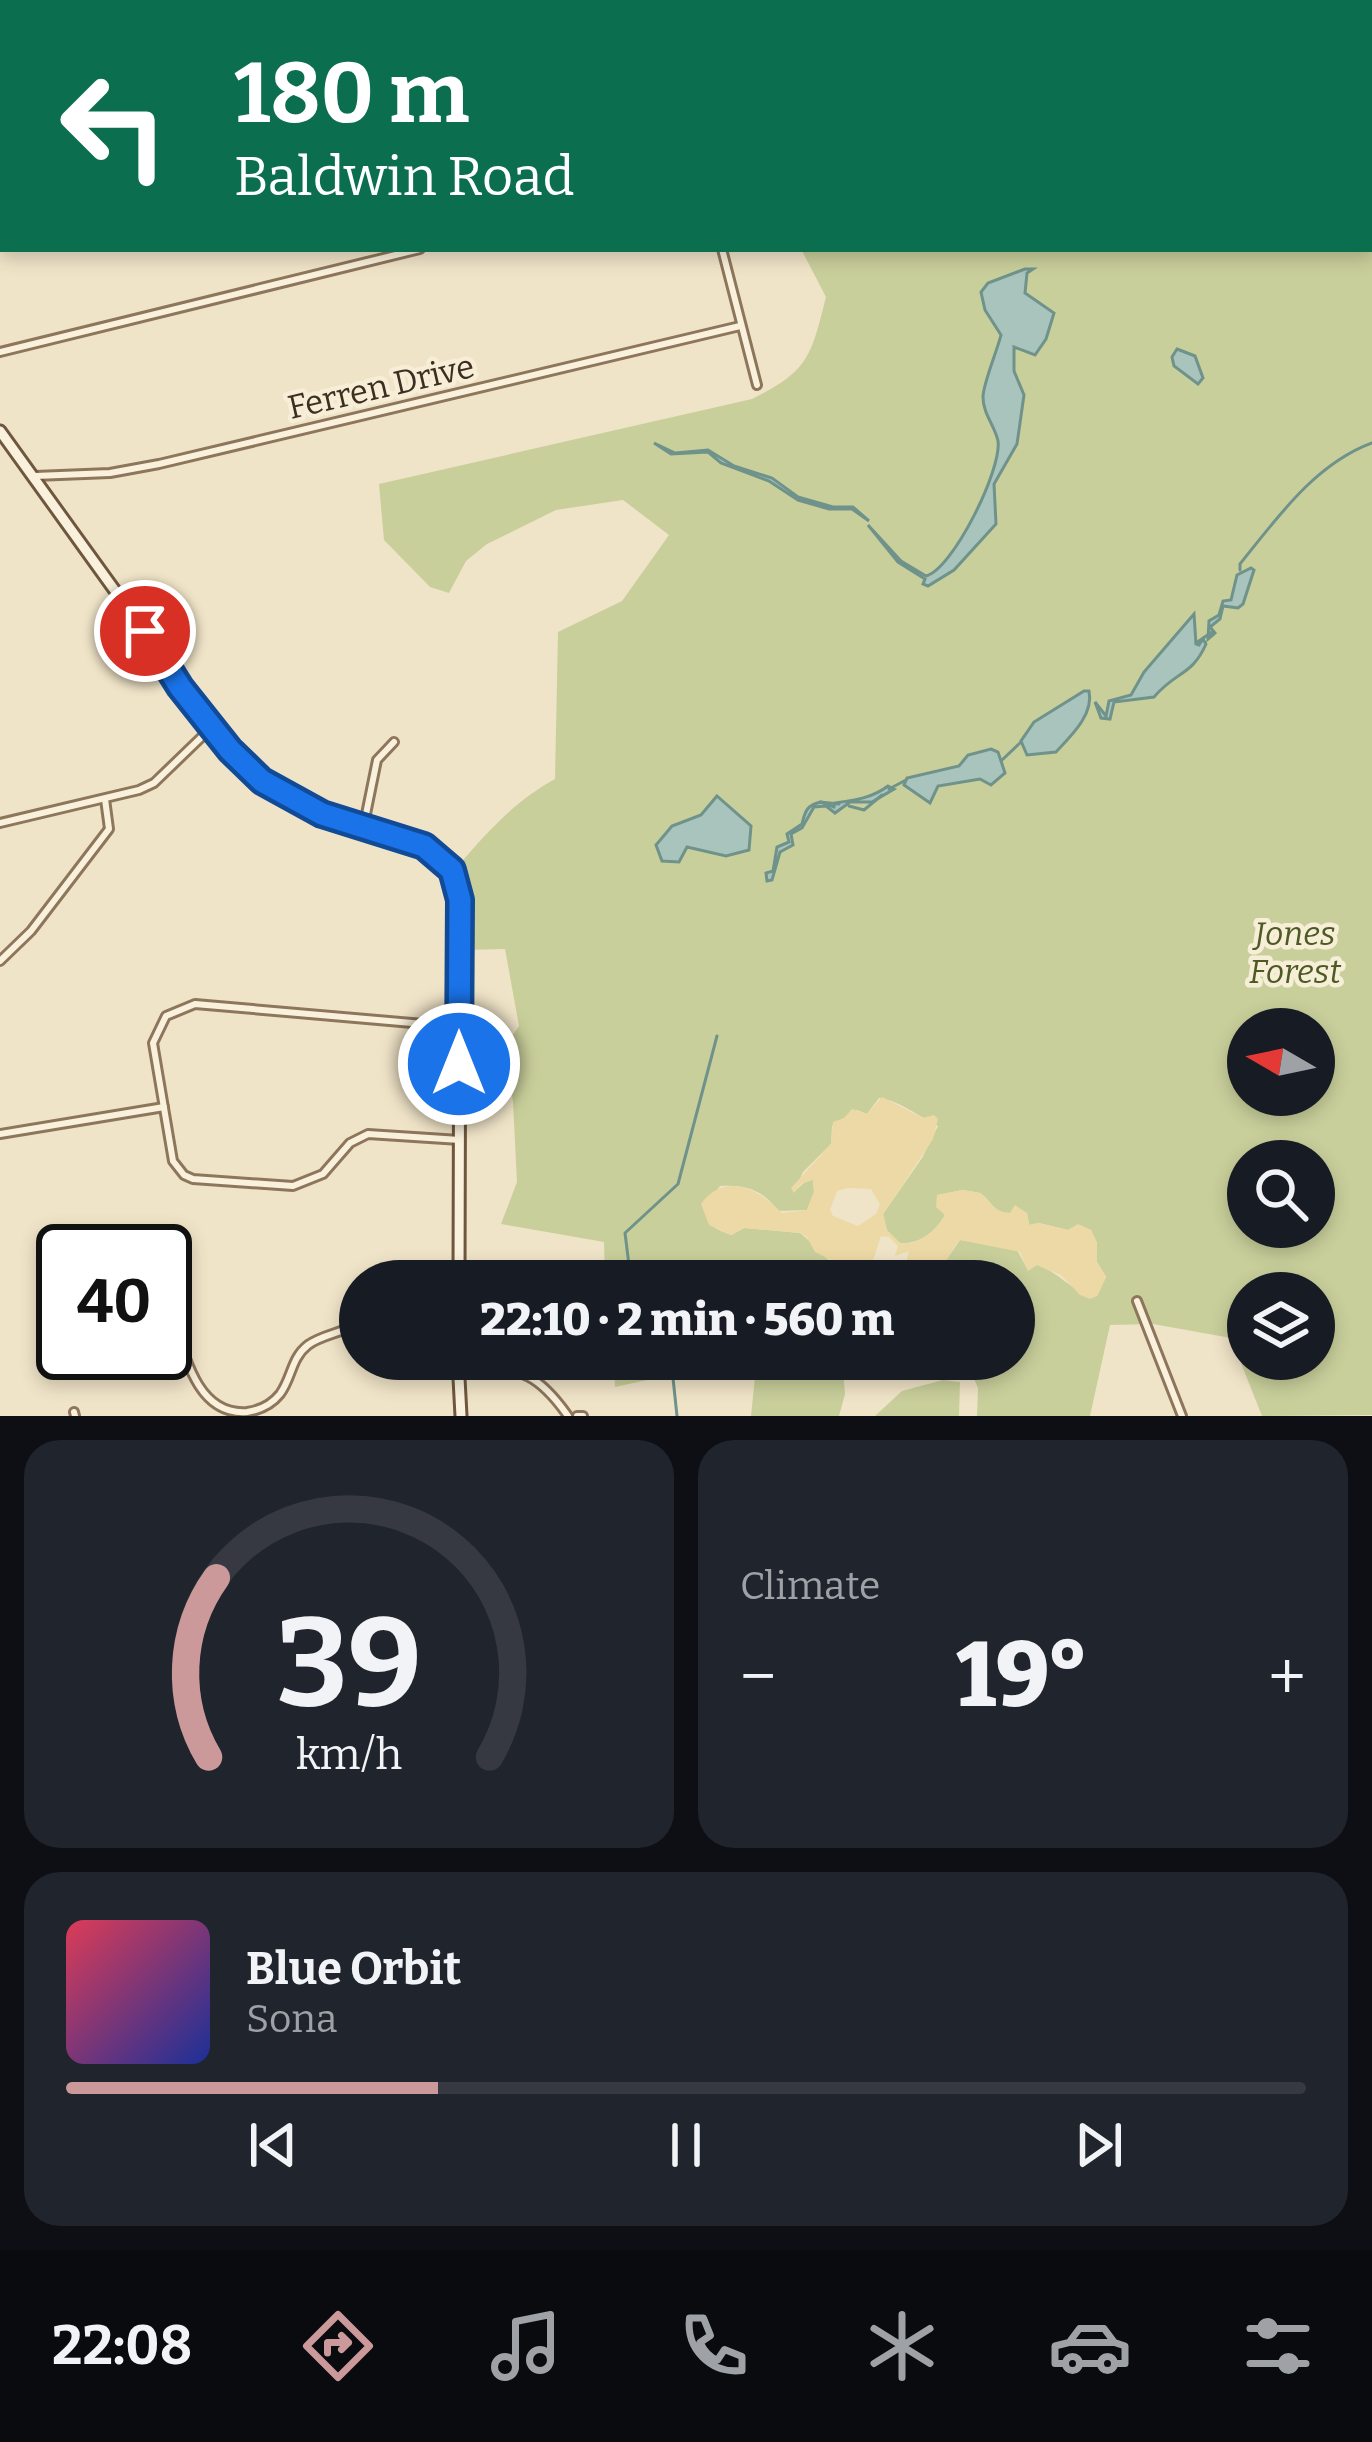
<!DOCTYPE html>
<html lang="en">
<head>
<meta charset="utf-8">
<style>
	body { margin:0; font-family:Bitter,serif; background:#20242c; color:#f1f3f6; height:100vh; display:flex; flex-direction:column; font-size:45px; white-space:nowrap }
	* { box-sizing:border-box; margin:0 }
	p { font-size:39px; color:#9ea1a6 }
	.icon { flex:none; width:66px; height:66px; fill:none; stroke:currentColor; stroke-width:2; stroke-linecap:round; stroke-linejoin:round }
	.map { position:relative; height:1416px; overflow:hidden }
	.panel { display:flex; flex-direction:column; gap:24px; padding:24px; background:#0d0f14; flex:1 }
	.panel>* { flex:none }
	.guide { position:absolute; left:0px; top:0px; width:1374px; height:252px; box-shadow:0 6px 18px #0003; background:#0b6e4f; color:#fff; overflow:hidden }
	.needle { width:78px; rotate:279deg }
	.buttons { position:absolute; left:1227px; top:1008px; display:grid; gap:24px }
	.buttons a { display:grid; place-items:center; width:108px; height:108px; border-radius:50%; background:#171b24; box-shadow:0 6px 18px #0003; font-size:60px }
	.speed { position:absolute; left:36px; top:1224px; display:flex; gap:24px; font-size:60px; font-weight:700; text-align:center }
	.speed>* { display:grid; place-content:center; width:156px; height:156px; border-radius:50%; background:#171b24; box-shadow:0 6px 18px #0003; line-height:1 }
	.speed .limit { border:6px solid #111; border-radius:18px; background:#fff; color:#111 }
	.pin { position:absolute; display:grid; place-items:center; width:102px; height:102px; color:#fff; margin:-51px; border:6px solid #fff; border-radius:50%; box-shadow:0 3px 12px #0007 }
	.me { position:absolute; width:132px; margin:-66px; rotate:0deg; stroke-linejoin:round; filter:drop-shadow(0 0 9px #0008) }
	.turn { display:flex; align-items:center; gap:42px; height:252px; padding:0 36px; font-size:54px }
	.turn .icon { width:156px; height:156px; stroke-width:2.5 }
	.turn b { display:block; font-size:84px; line-height:102px }
	.big { font-size:90px; font-weight:800; line-height:1.1 }
	.panel .widget { flex:1; display:flex; flex-direction:column; justify-content:center; gap:18px; min-width:0; padding:0 42px; border-radius:36px; background:#20242c }
	.panel .dial { align-items:center; gap:0 }
	.dial svg { height:312px; overflow:visible; fill:none; stroke:#363941; stroke-width:7; stroke-linecap:round; text-anchor:middle }
	.dial text { fill:#f1f3f6; stroke:none }
	.song { display:flex; align-items:center; gap:36px }
	.cover { width:144px; height:144px; border-radius:18px; background:linear-gradient(135deg,hsl(350 70% 55%),hsl(230 70% 35%)) }
	.played { height:12px; border-radius:6px; background:linear-gradient(90deg,#cc999b 30%,#363941 30%) }
	.keys { display:flex; justify-content:space-around; direction:ltr }
	.heat { display:flex; justify-content:space-between; align-items:center; font-size:66px; direction:ltr }
	.panel .tiles { flex:1; display:grid; gap:24px; grid-template-columns:1fr 1fr }
	.widget:last-child { grid-column:span 2 }
	.trip { position:absolute; left:339px; top:1260px; width:696px; height:120px; border-radius:60px; background:#171b24; box-shadow:0 6px 18px #0003; font-weight:800; line-height:120px; text-align:center }
	.dock { display:flex; height:192px; justify-content:space-around; align-items:center; background:#090b0e; color:#9ea1a6 }
	.dock .icon { width:84px; height:84px }
	.dock .selected { color:#cc999b }
	.dock b { font-size:54px; color:#f1f3f6 }
	.map>svg:first-child { display:block }
	.green { fill:#c9cf9b; fill-rule:evenodd }
	.sand { fill:#ecd9a5; fill-rule:evenodd }
	.water { fill:#a9c4bc; stroke:#6f938a; stroke-width:3 }
	.lines { fill:none; stroke-linecap:round; stroke-linejoin:round }
	.stream { stroke:#6f938a; stroke-width:3 }
	.street-casing { stroke:#8d765c; stroke-width:12 }
	.secondary-casing { stroke:#6f573f; stroke-width:15 }
	.street { stroke:#faf1dc; stroke-width:6 }
	.secondary { stroke:#faf1dc; stroke-width:9 }
	.route-casing { stroke:#114b97; stroke-width:30 }
	.route { stroke:#1a73e8; stroke-width:21 }
	.labels { text-anchor:middle; dominant-baseline:central; stroke-width:9; stroke-linejoin:round; paint-order:stroke }
	.street-label { font-size:33px; fill:#3d2e20; stroke:#f7eed8 }
	.park-label { font-size:33px; font-style:italic; fill:#4d5a26; stroke:#f7eed8 }
</style>
</head>
<body>
<div class="map">
<svg width="1372" height="1416" viewBox="0 0 1372 1416">
	<rect width="100%" height="100%" fill="#f0e4c8"/>
	<g class="green">
		<polygon points="647,0 1040,0 1041,3 648,3"/>
		<path d="M1264,0h108v1415l-110,1 -31,-78 -78,-14 -43,1 -20,91h-113l1,-28 -10,-23 -114,7 -16,-13h176v-78h-96l22,-12 20,-29 57,10 11,20 9,-5c24,8 36,29 60,31l9,-19 -9,-15v-19l-6,-13 -13,-5 -10,5 -29,-7 -10,2 -2,-12 -12,-6 -5,6c-17,0 -18,-12 -30,-20l-17,-3 -26,5 1,13 7,7c-9,16 -26,30 -45,28l-13,-12 -4,-17 39,-56 16,-32c-18,-9 -40,-26 -59,-28l-12,16 -10,-4 -25,16 -1,18 -28,28 -9,20 14,-13 5,1 1,12 -7,18 -29,1c-14,-21 -34,-27 -58,-25l-16,22c9,19 6,19 27,27l13,-7 56,5c23,17 46,58 82,42l14,6h-291l-1,-39 -103,-18 16,-42 -4,-80 -8,-56 14,-20 -14,-77 -42,1 -5,-84c30,-35 57,-65 97,-87l3,-147 64,-31 47,-66 -46,-35 -67,10 -69,34 -21,17 -17,32 -19,-6 -46,-47 -5,-56 373,-85c57,-28 59,-43 74,-102l-25,-48h570v-246h-123zM1248,1029h66v66h-66zM1248,1161h66v66h-66zM1248,1293h66v66h-66z"/>
		<polygon points="614,1359 744,1359 615,1387"/>
		<polygon points="756,1367 843,1370 845,1394 839,1416 751,1416"/>
		<polygon points="943,1380 960,1382 959,1416 875,1416 902,1391"/>
	</g>
	<path class="sand" d="M882,1097l41,21 11,-3 4,4 -5,20 -50,75 4,16 13,13c19,3 36,-12 45,-28l-9,-8 1,-12 26,-5 17,3c12,9 13,19 30,20l5,-8 12,8 2,12 9,-2 30,7 10,-6 13,6 6,13v19l9,15 -9,19 -7,3 -10,-4 -19,-20 -24,-10 -9,6 -8,-19 -60,-12c-8,8 -10,16 -17,25 -15,18 -40,19 -61,10l-13,5 -38,-14v-6l-16,-8 -8,-15 -7,-4 -56,-5 -13,7 -22,-10 -8,-21c23,-33 58,-15 81,9l25,-3 7,-18 -1,-12 -12,4 -7,9 -3,-5 40,-44 2,-22 11,-4 8,-9 15,5zM848,1188l23,1 9,15 -4,10 -18,12 -25,-10 -3,-6 7,-19zM881,1236l8,1 9,9 -3,10 14,-5 -4,16 -19,4 -15,-4z"/>
	<g class="water">
		<path d="M1025,269h8l-6,4 -2,20 29,20 -8,26 -11,16 -21,-8v24l10,24 -7,49 -23,40 2,40 -42,46 -26,16 -5,-2 2,-5 -27,-17 -30,-37 33,36 25,15c27,-7 76,-107 72,-135 -3,-15 -15,-27 -15,-44 0,-13 14,-46 18,-62l-16,-25 -4,-18 7,-9z"/>
		<polygon points="1177,349 1195,356 1203,378 1198,384 1174,366 1172,357"/>
		<polygon points="654,443 675,453 708,450 734,466 772,478 798,497 833,507 853,507 869,521 852,509 829,509 798,500 769,481 721,463 708,452 671,454"/>
		<polygon points="1251,568 1254,570 1243,604 1238,608 1223,606 1220,619 1210,627 1215,633 1208,639 1209,621 1219,615 1223,601 1231,600 1237,575"/>
		<path d="M1194,614l2,30 3,1 4,-6 3,5c-14,32 -30,27 -52,53l-40,5 -4,17 -9,-1 -6,-16 11,14 3,-15 22,-6 13,-23z"/>
		<path d="M1084,691h5c5,23 -17,44 -33,61l-29,3 -6,-14 13,-19z"/>
		<polygon points="991,749 998,752 1005,773 991,785 980,779 938,786 930,803 904,785 907,778 959,766 968,755"/>
		<path d="M888,786l6,3 -22,13h-22l-15,11 -9,-7 -12,1 -12,21 -11,6 2,11 -13,7 -8,28 -5,1 -1,-8 7,-2 4,-24 12,-5 -2,-8 15,-10c3,-13 5,-19 19,-22l13,5 1,-4c21,-3 37,-5 53,-17z"/>
		<polygon points="717,796 751,826 749,850 726,856 687,847 679,862 662,861 656,845 672,826 701,815"/>
	</g>
	<g class="lines">
		<g class="stream">
			<path d="M1240,570v-6c37,-46 75,-100 132,-121"/>
			<polyline points="1196,643 1212,632"/>
			<polyline points="1002,760 1021,742"/>
			<polyline points="889,789 906,780"/>
			<polyline points="820,802 839,804"/>
			<polyline points="849,806 864,810 882,795"/>
			<polyline points="631,1281 625,1233 678,1184 717,1036"/>
			<polyline points="671,1359 677,1416"/>
		</g>
		<defs>
			<g id="street">
				<polyline points="91,0 91,3"/>
				<polyline points="518,0 520,3"/>
				<polyline points="1138,0 1141,3"/>
				<polyline points="175,3 188,0"/>
				<polyline points="0,92 3,91"/>
				<polyline points="0,189 3,189"/>
				<polyline points="722,249 757,385"/>
				<polyline points="0,352 420,249"/>
				<polyline points="35,476 110,473 159,464 740,326"/>
				<polyline points="0,823 139,790 154,783 212,727"/>
				<polyline points="363,829 377,760 394,742"/>
				<polyline points="0,961 31,931 109,829 105,799"/>
				<polyline points="458,1027 195,1004 166,1016 153,1043 173,1161 184,1175 193,1179 293,1186 323,1174 350,1143 368,1134 460,1140"/>
				<polyline points="0,1134 164,1107"/>
				<polyline points="165,1280 176,1289 170,1307"/>
				<polyline points="1137,1301 1182,1416"/>
				<path d="M165,1304l5,3c13,38 23,109 77,105 13,-2 25,-8 33,-18 12,-16 11,-36 28,-49 15,-11 36,-12 52,-23"/>
				<path d="M459,1363c57,8 74,3 109,53"/>
				<polyline points="74,1412 75,1416"/>
				<polyline points="577,1416 583,1416"/>
			</g>
			<g id="secondary">
				<polyline points="0,431 144,631 180,687 240,761 274,789 322,814 434,852 452,870 460,912 459,1281"/>
				<polyline points="458,1359 461,1416"/>
			</g>
		</defs>
		<use href="#street" class="street-casing"/>
		<use href="#secondary" class="secondary-casing"/>
		<use href="#street" class="street"/>
		<use href="#secondary" class="secondary"/>
	</g>
	<g class="lines">
		<defs>
			<polyline id="route" points="145,631 180,687 230,750 262,781 322,814 424,846 452,870 460,900 459,1064"/>
		</defs>
		<use href="#route" class="route-casing"/>
		<use href="#route" class="route"/>
	</g>
	<g class="labels">
		<g class="street-label">
			<text transform="translate(381 387) rotate(-13)">Ferren Drive</text>
		</g>
		<g class="park-label">
			<text x="1295" y="934">Jones<tspan x="1295" dy="38">Forest</tspan></text>
		</g>
	</g>
</svg>
<div class="buttons">
<a><svg class="needle" viewBox="-14 -14 28 28"><path d="M0-13l5 13h-10z" fill="#e53935"/><path d="M0 13l5-13h-10z" fill="#9ea1a6"/></svg></a>
<a><svg class="icon" aria-label="search" viewBox="0 0 24 24"><circle cx="10" cy="10" r="6"/><path d="M15 15l6 6"/></svg></a>
<a><svg class="icon" aria-label="layers" viewBox="0 0 24 24"><path d="M12 4l9 5-9 5-9-5zM3 14l9 5 9-5"/></svg></a>
</div>
<div class="speed"><div class="limit">40</div></div>
<div class="pin" style="left:145px;top:631px;background:#d93025"><svg class="icon" aria-label="arrive" viewBox="0 0 24 24"><path d="M6 21V4h12l-3 4 3 4H6"/></svg></div>
<svg class="me" style="left:459px;top:1064px" viewBox="-20 -20 40 40"><circle r="17" fill="#1a73e8" stroke="#fff" stroke-width="3"/><path d="M0-11L8 9 0 5-8 9z" fill="#fff"/></svg>
<div class="trip">22:10 · 2 min · 560 m</div>
<div class="guide">
<div class="turn"><svg class="icon" aria-label="left" viewBox="0 0 24 24"><path d="M17 20v-9H6M10 6l-5 5 5 5"/></svg><div><b>180 m</b>Baldwin Road</div></div>
</div>
</div>
<section class="panel">
<div class="tiles">
<div class="widget dial"><svg viewBox="0 0 100 80">
<path d="M14 69A42 42 0 1 1 86 69"/>
<path d="M14 69A42 42 0 0 1 16 23" stroke="#cc999b"/>
<text x="50" y="56" font-size="32" font-weight="700">39</text>
<text x="50" y="72" font-size="11">km/h</text>
</svg></div>
<div class="widget"><p>Climate</p>
<div class="heat"><a>−</a><b class="big">19°</b><a>+</a></div>
</div>
<div class="widget">
<div class="song"><i class="cover"></i><div><b>Blue Orbit</b><p>Sona</p></div></div>
<div class="played"></div>
<div class="keys"><svg class="icon" aria-label="previous" viewBox="0 0 24 24"><path d="M18 5L8 12l10 7zM5 5v14"/></svg><svg class="icon" aria-label="pause" viewBox="0 0 24 24"><path d="M8 5v14M16 5v14"/></svg><svg class="icon" aria-label="next" viewBox="0 0 24 24"><path d="M6 5l10 7-10 7zM19 5v14"/></svg></div>
</div>
</div>
</section>
<nav class="dock">
<b>22:08</b>
<svg class="icon selected" aria-label="directions" viewBox="0 0 24 24"><path d="M12 3l9 9-9 9-9-9zM9 14v-3h6M13 9l2 2-2 2"/></svg>
<svg class="icon" aria-label="music" viewBox="0 0 24 24"><path d="M9 18V5l10-2v13"/><circle cx="6" cy="18" r="3"/><circle cx="16" cy="16" r="3"/></svg>
<svg class="icon" aria-label="phone" viewBox="0 0 24 24"><path d="M5 4h4l2 5-3 2q2 4 5 5l2-3 5 2v4C11 20 4 13 5 4z"/></svg>
<svg class="icon" aria-label="climate" viewBox="0 0 24 24"><path d="M12 3v18M4 7l16 10M4 17L20 7"/></svg>
<svg class="icon" aria-label="car" viewBox="0 0 24 24"><path d="M5 17H2v-5l4-1 3-4h7l3 4 3 1v5h-3M9 17h6M6 11h13"/><circle cx="7" cy="17" r="2"/><circle cx="17" cy="17" r="2"/></svg>
<svg class="icon" aria-label="filters" viewBox="0 0 24 24"><path d="M4 7h16M4 17h16"/><circle cx="9" cy="7" r="2"/><circle cx="15" cy="17" r="2"/></svg>
</nav>
</body>
</html>
